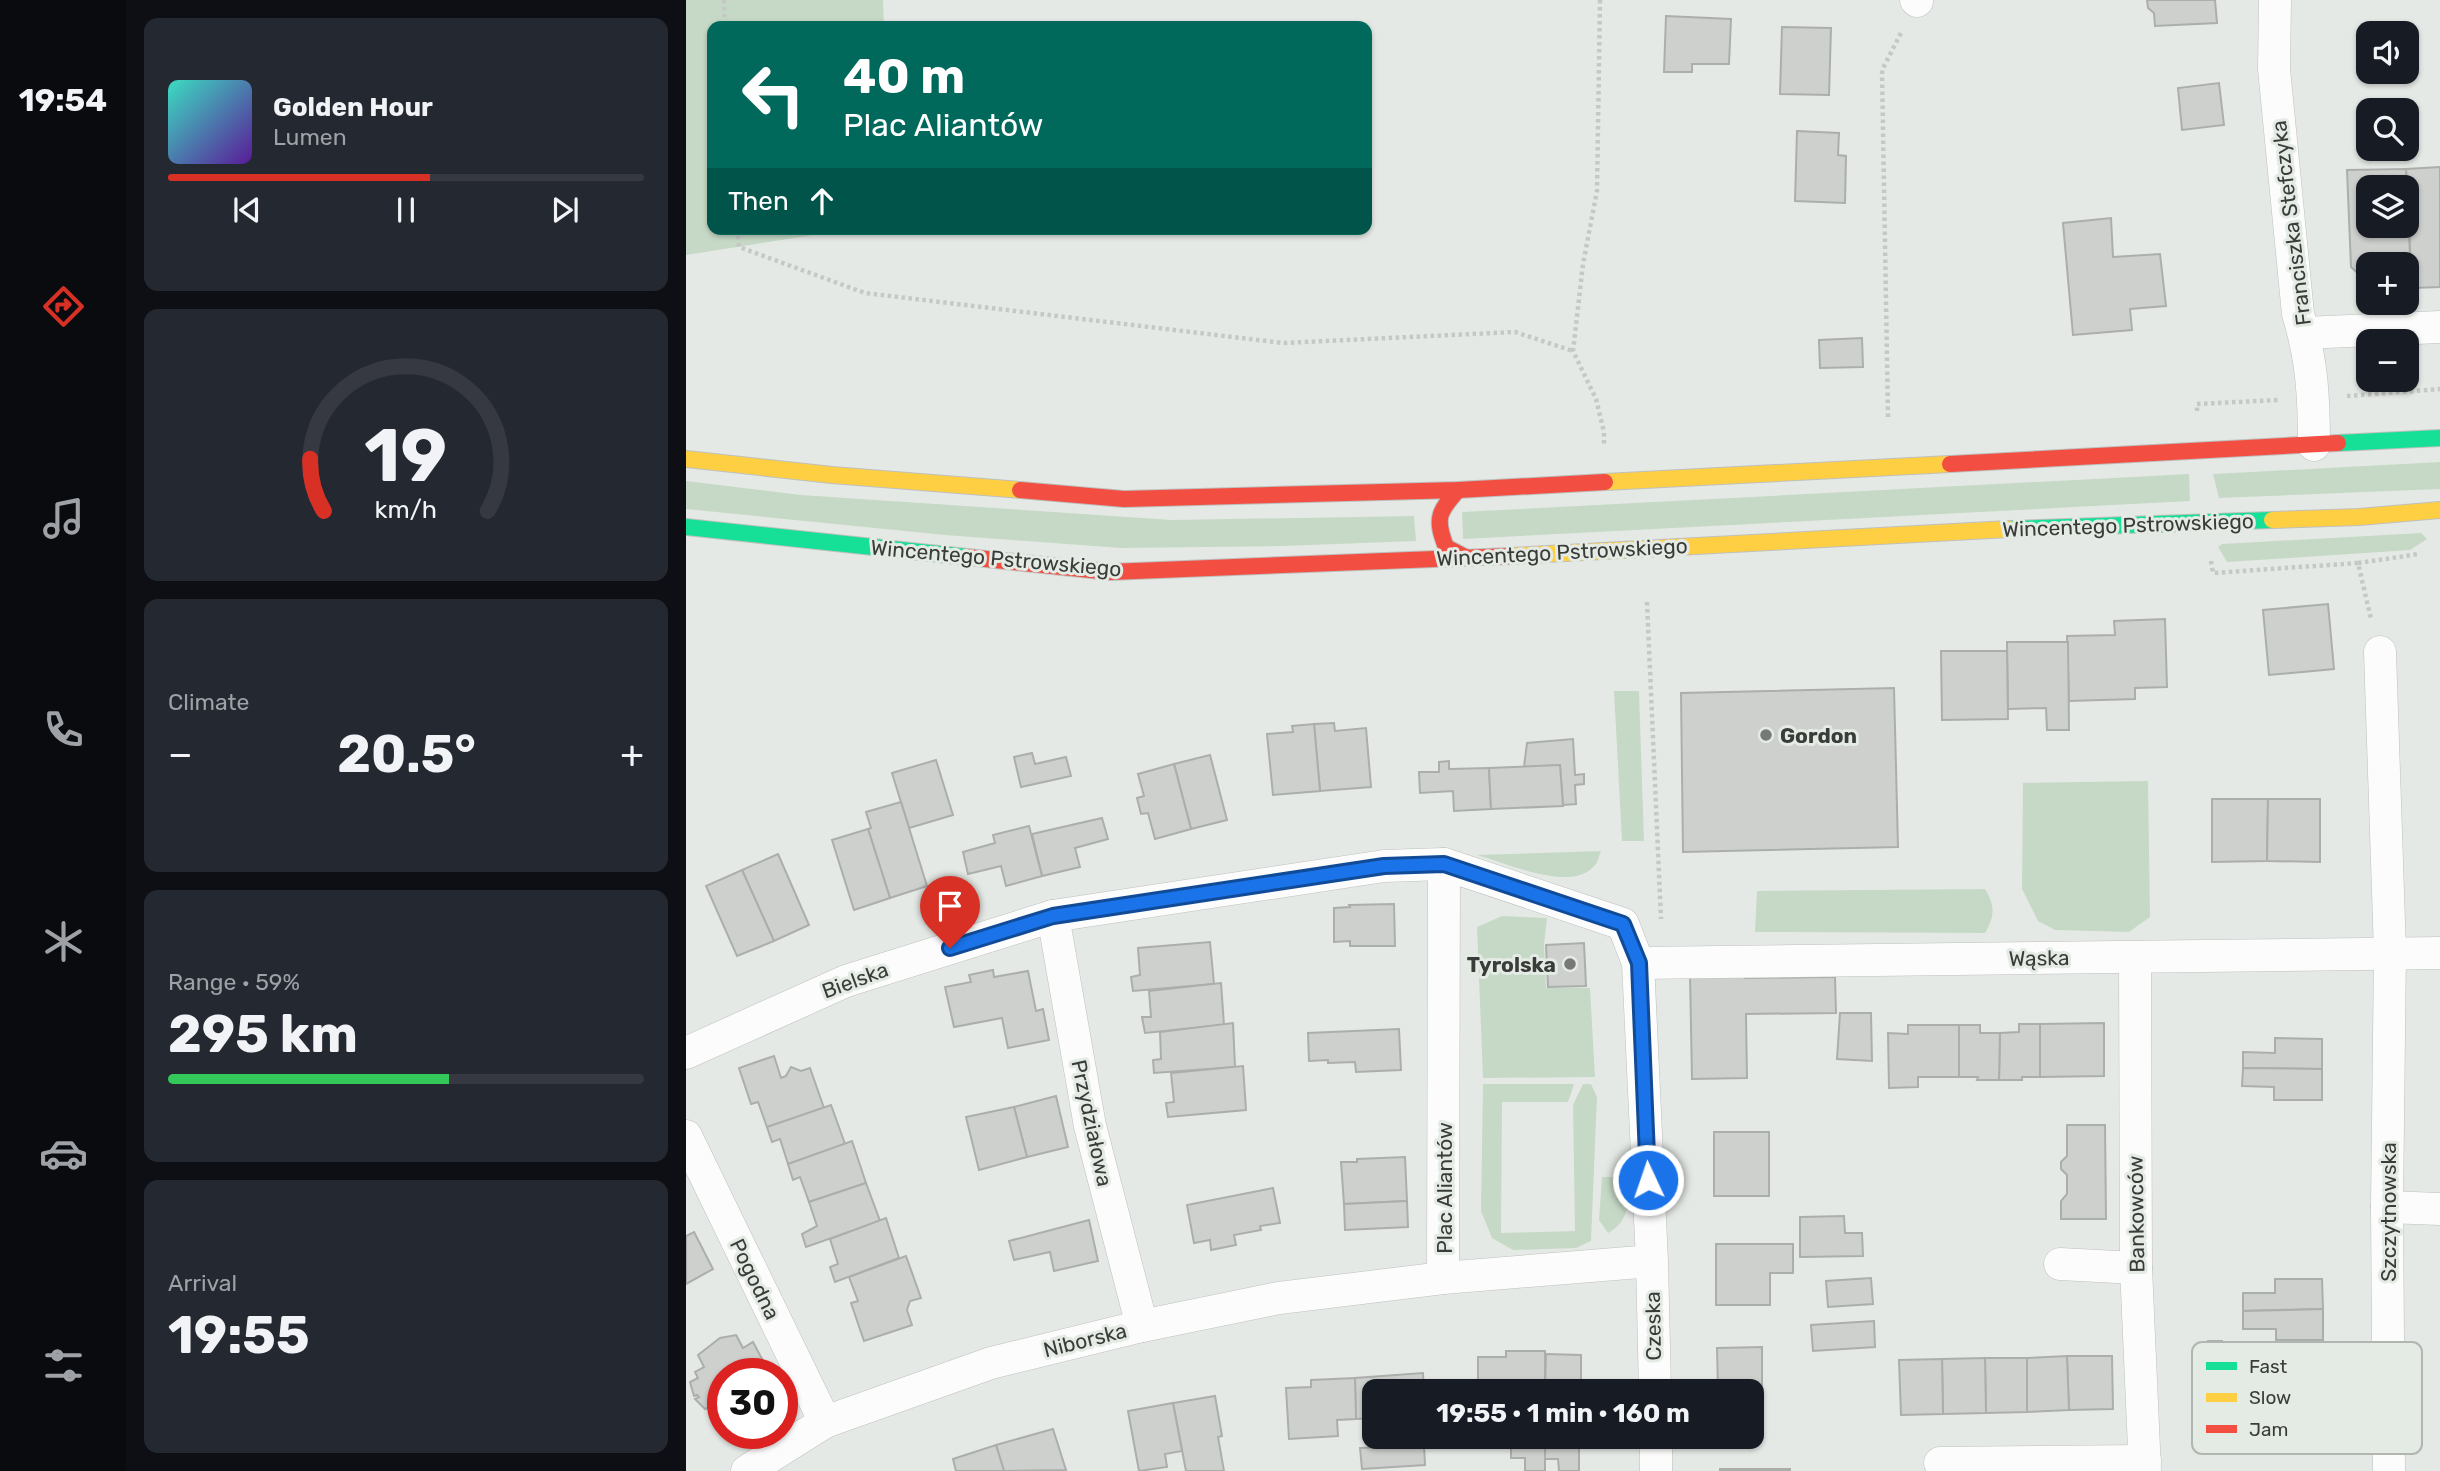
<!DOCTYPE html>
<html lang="en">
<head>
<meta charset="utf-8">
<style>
	body { margin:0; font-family:Rubik,sans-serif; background:#242831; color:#f1f3f6; height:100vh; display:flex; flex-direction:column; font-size:26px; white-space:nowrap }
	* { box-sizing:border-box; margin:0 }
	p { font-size:23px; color:#9ea1a6 }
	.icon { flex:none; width:38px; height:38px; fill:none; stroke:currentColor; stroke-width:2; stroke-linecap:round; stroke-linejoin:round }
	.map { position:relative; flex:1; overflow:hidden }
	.panel { display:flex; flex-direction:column; gap:18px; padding:18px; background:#0d0f14; width:560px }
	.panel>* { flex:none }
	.guide { position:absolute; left:21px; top:21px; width:665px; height:214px; border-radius:14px; box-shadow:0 2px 5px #0004; background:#00695c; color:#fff; overflow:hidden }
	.fabs { position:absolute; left:1670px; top:21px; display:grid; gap:14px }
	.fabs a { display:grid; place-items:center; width:63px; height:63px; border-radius:14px; background:#171b24; box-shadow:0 2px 5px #0004; font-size:35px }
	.speed { position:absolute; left:21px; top:1358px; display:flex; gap:14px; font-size:35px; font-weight:700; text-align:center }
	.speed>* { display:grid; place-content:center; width:91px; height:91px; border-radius:50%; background:#171b24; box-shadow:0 2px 5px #0004; line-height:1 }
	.speed .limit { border:10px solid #d22; background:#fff; color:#111 }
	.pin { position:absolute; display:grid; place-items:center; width:60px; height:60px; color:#fff; margin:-72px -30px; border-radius:50% 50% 50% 0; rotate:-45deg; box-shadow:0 0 7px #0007 }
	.pin .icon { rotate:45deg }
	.me { position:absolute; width:77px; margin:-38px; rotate:357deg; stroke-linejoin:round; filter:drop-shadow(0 0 5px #0008) }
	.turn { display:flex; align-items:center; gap:24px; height:147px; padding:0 21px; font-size:32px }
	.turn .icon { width:91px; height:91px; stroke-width:2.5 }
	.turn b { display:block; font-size:49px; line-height:60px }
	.then { display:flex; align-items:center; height:66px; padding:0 21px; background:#0003; gap:14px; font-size:26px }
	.big { font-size:52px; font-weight:700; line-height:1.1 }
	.panel .tile { flex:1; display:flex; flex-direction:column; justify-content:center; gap:10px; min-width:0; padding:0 24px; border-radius:14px; background:#242831 }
	.panel .dial { align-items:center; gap:0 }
	.dial svg { height:182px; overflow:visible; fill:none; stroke:#363941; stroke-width:7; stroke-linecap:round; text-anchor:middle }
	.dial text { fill:#f1f3f6; stroke:none }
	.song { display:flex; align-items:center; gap:21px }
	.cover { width:84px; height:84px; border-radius:10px; background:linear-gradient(135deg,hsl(170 70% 55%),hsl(270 70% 35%)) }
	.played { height:7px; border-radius:4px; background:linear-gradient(90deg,#d93025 55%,#363941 55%) }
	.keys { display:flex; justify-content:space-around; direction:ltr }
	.heat { display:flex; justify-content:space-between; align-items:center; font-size:38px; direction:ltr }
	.charge { height:10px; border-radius:5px; background:linear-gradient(90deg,#34c759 59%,#363941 0) }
	.trip { position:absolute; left:676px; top:1379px; width:402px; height:70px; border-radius:14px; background:#171b24; box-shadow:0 2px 5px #0004; font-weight:700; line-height:70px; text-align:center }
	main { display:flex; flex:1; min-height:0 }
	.menu { display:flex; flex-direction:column; width:126px; justify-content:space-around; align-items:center; background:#090b0e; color:#9ea1a6 }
	.menu .icon { width:49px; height:49px }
	.menu .active { color:#d93025 }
	.menu b { font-size:32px; color:#f1f3f6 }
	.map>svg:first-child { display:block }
	.green { fill:#c6d9c6 }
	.building { fill:#ced0ce; stroke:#acaeac; stroke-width:2; fill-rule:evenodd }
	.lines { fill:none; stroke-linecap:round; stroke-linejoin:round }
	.street-casing { stroke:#bec0be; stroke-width:33 }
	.fast-casing { stroke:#bec0be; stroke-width:18 }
	.slow-casing { stroke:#bec0be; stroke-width:18 }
	.jam-casing { stroke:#bec0be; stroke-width:18 }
	.path { stroke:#c6c8c6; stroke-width:4.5; stroke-dasharray:3.5 3.5; stroke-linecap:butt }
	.street { stroke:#fbfcfb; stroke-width:32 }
	.fast { stroke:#16e098; stroke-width:16 }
	.slow { stroke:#ffcf43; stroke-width:16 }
	.jam { stroke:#f24e42; stroke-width:16 }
	.route-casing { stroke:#114b97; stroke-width:18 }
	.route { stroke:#1a73e8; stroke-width:12 }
	.poi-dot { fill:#767976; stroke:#e4eae4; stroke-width:2.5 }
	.labels { text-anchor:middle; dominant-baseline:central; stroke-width:6; stroke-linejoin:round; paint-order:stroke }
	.street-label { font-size:21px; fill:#3a3c3a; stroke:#e4eae4 }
	.poi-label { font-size:21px; font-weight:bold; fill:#3a3c3a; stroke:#e4eae4; text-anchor:start }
	.key { fill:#e4eae4; stroke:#b1b6b1; stroke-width:2 }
	.key-label { font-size:19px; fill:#3a3c3a }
</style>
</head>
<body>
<main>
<nav class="menu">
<b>19:54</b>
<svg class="icon active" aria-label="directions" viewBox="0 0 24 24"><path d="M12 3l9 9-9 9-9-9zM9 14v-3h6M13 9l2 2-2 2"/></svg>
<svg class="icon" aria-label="music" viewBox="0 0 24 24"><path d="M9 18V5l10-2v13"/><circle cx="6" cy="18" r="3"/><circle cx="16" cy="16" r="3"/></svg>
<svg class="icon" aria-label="phone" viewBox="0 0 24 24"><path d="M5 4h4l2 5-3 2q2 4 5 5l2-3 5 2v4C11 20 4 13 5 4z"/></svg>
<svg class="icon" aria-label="climate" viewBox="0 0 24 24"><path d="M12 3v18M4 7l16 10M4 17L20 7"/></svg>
<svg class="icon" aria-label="car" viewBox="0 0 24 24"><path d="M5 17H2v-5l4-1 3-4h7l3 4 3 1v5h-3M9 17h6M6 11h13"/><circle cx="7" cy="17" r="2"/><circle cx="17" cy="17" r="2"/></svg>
<svg class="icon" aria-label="filters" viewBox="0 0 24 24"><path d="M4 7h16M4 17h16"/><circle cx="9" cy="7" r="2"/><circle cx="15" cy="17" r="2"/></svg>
</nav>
<section class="panel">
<div class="tile">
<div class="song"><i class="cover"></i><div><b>Golden Hour</b><p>Lumen</p></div></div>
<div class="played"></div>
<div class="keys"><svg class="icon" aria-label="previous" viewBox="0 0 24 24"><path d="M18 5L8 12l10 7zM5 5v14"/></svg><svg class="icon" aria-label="pause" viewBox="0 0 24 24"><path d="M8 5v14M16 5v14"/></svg><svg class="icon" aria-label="next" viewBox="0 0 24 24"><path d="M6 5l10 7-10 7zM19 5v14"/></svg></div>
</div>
<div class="tile dial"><svg viewBox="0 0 100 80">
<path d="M14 69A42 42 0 1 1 86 69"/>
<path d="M14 69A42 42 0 0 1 8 46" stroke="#d93025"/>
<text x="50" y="56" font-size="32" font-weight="700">19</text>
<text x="50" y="72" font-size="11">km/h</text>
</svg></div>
<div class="tile"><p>Climate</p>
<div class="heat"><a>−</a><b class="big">20.5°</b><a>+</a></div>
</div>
<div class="tile"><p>Range · 59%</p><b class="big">295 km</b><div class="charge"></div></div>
<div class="tile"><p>Arrival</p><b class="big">19:55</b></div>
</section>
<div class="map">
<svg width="1754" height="1471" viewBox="0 0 1754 1471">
	<rect width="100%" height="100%" fill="#e5e9e5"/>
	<g class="green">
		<polygon points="0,0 197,0 198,26 26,26 26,229 165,229 0,255"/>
		<polygon points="1754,462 1754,489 1533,498 1527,474"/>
		<polygon points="1503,474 1504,501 777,539 776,512"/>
		<polygon points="0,481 115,495 486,520 728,516 730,541 597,546 435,548 259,535 0,509"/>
		<polygon points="1735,533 1741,539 1724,550 1541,562 1532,547 1536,544"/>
		<polygon points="928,691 953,691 958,841 936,841"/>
		<polygon points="1462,781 1464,917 1443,932 1369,930 1352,921 1336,889 1337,783"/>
		<path d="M915,851c-2,4 -3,12 -7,15 -22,27 -88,-3 -117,-11z"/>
		<path d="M1299,889c10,16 10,27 0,44l-230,-1 2,-41z"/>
		<polygon points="816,916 861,918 858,945 860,988 904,988 909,1077 797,1078 791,927"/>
		<polygon points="797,1084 888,1084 882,1102 816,1102 815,1233 889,1231 887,1105 897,1084 905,1084 911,1097 905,1241 890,1248 827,1250 806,1238 795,1211"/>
		<path d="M916,1177h27c-1,23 2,44 -21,56l-9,-13z"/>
	</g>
	<g class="building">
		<polygon points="1461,0 1529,0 1531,23 1469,26 1468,13 1462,8"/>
		<polygon points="980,16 1045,19 1043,64 1006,64 1006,72 978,72"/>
		<polygon points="1096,27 1145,28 1143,95 1094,94"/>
		<polygon points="1533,83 1538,125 1496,130 1492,88"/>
		<polygon points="1111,131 1153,133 1152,155 1160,156 1159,203 1109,201"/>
		<polygon points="1754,167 1754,287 1726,288 1720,169"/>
		<path d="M1720,169l5,108h-5v-13h-38v15h-4l-13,-12 -4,-97zM1682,187h38v39h-38z"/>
		<polygon points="1425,218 1427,257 1474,254 1480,306 1444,309 1446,330 1387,335 1377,223"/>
		<polygon points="1176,338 1177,367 1134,368 1133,340"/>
		<polygon points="1642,604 1648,669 1583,675 1577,610"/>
		<polygon points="1479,619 1481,687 1449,688 1449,699 1383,701 1381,636 1429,635 1428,621"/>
		<polygon points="1321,642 1382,642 1383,730 1361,730 1360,708 1322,709"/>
		<polygon points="1255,651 1321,651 1322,719 1256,720"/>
		<polygon points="1208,688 1212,847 997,852 995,693"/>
		<polygon points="648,723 649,731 680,728 685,787 634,791 628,724"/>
		<polygon points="628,724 634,791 587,795 581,734 607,732 606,726"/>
		<polygon points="887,739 889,775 898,774 898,784 889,785 890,804 877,805 874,765 838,767 841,743"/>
		<polygon points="346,753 349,764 380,757 385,776 335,787 328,757"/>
		<polygon points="524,755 541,820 505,829 488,764"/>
		<polygon points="250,760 267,815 223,828 206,773"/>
		<polygon points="763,761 763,769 803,768 805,809 768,811 767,791 734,793 733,772 753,772 753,762"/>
		<polygon points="488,764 505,829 469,839 462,813 455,814 451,798 458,796 452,774"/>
		<polygon points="874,765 877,806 805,809 803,768"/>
		<polygon points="1526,799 1582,799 1581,861 1526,862"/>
		<polygon points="1582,799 1634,799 1634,862 1581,861"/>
		<polygon points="215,802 241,886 204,898 182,829 185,828 180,812"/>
		<polygon points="416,818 422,839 389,848 394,867 356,876 346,834"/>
		<polygon points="343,826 356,876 320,886 315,866 282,874 277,852 309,843 307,835"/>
		<polygon points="182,829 204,898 168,910 146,840"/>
		<polygon points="92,854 123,925 88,941 56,870"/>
		<polygon points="56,870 88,941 51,956 20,886"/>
		<polygon points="708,904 709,946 664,946 664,941 648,942 648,908 664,907 663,905"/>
		<polygon points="524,942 528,984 447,991 445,977 454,975 452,948"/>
		<polygon points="898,943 900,986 862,987 860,945"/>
		<polygon points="307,970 308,977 342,971 350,1011 357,1009 363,1040 322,1048 316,1018 268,1027 259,987 285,982 283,975"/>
		<polygon points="1004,974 1059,974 1059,978 1149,977 1150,1013 1060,1014 1061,1078 1006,1079"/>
		<polygon points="535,983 538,1025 459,1033 456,1017 465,1017 463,991"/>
		<polygon points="1154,1013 1185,1013 1186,1061 1151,1059"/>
		<polygon points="547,1023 549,1067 468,1073 467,1060 475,1059 474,1032"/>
		<polygon points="1418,1023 1418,1076 1354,1077 1354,1024"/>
		<polygon points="1333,1024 1354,1024 1354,1077 1336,1077 1336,1080 1313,1080 1314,1033 1333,1032"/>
		<polygon points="1222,1025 1273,1025 1273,1077 1232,1077 1232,1087 1203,1088 1202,1033 1222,1034"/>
		<polygon points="1273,1025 1294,1025 1294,1033 1314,1033 1313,1080 1291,1080 1292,1077 1273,1077"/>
		<polygon points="713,1029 715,1070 670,1072 669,1062 642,1063 642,1060 623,1061 622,1033"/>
		<polygon points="1589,1038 1636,1039 1636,1069 1557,1068 1557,1052 1589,1053"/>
		<polygon points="88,1056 95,1078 100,1076 105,1067 115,1071 124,1068 138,1108 81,1127 72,1102 65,1104 53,1068"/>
		<polygon points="557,1066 560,1110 482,1117 480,1103 488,1102 485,1073"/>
		<polygon points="1557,1068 1636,1069 1636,1100 1588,1100 1588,1087 1556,1086"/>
		<polygon points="370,1096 382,1147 341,1157 328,1107"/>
		<polygon points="145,1105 159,1144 102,1164 94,1139 86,1142 81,1127"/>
		<polygon points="328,1107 341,1157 293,1170 280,1117"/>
		<polygon points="1381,1125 1419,1125 1420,1219 1375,1219 1375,1201 1381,1194 1381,1175 1375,1169 1375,1162 1381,1156"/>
		<rect x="1028" y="1132" width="55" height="64"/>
		<polygon points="166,1141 180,1183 123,1202 114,1177 107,1180 102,1164"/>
		<polygon points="719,1157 721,1201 658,1204 655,1162 671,1162 671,1159"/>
		<polygon points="180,1183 194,1221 120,1247 116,1234 131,1226 123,1202"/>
		<polygon points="587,1188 594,1223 574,1226 575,1230 548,1235 550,1245 525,1250 524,1240 508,1243 501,1205"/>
		<polygon points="721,1201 722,1227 659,1230 658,1204"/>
		<polygon points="1158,1216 1159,1233 1176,1233 1177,1256 1114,1257 1114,1217"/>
		<polygon points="200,1218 213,1258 149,1282 144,1267 152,1264 144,1239"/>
		<polygon points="403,1220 412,1261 368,1271 364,1252 328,1260 323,1241"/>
		<polygon points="8,1232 27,1269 0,1284 0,1236"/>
		<polygon points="1030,1244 1107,1244 1107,1273 1084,1273 1084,1305 1030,1305"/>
		<polygon points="220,1256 235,1298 224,1301 221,1310 226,1325 178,1341 165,1303 172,1301 163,1277"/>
		<polygon points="1185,1278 1187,1304 1142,1307 1140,1281"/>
		<polygon points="1589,1279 1636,1279 1637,1309 1557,1311 1557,1293 1589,1293"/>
		<polygon points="1637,1309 1637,1340 1590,1340 1590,1329 1557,1329 1557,1311"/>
		<polygon points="1188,1321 1189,1347 1127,1351 1125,1325"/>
		<polygon points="50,1335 57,1348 67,1342 84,1374 37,1374 37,1408 30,1411 27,1406 19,1409 9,1399 13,1397 11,1395 8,1396 4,1382 12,1378 9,1372 18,1367 12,1355 34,1338"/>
		<polygon points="1522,1341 1536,1341 1536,1345 1562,1345 1569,1358 1569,1368 1522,1368"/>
		<polygon points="1076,1347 1076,1404 1066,1404 1066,1391 1032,1390 1031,1348"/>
		<polygon points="820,1351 859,1351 859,1391 792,1391 792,1357 820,1357"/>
		<polygon points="860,1354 895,1355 895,1391 859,1391"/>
		<polygon points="1381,1356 1426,1356 1427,1409 1383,1410"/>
		<polygon points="1381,1356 1383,1410 1341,1412 1341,1358"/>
		<polygon points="1299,1358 1341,1358 1341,1412 1300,1413"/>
		<polygon points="1299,1358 1300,1413 1257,1414 1256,1359"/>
		<polygon points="1256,1359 1257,1414 1215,1415 1213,1360"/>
		<polygon points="737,1373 738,1391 688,1391 688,1418 670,1419 669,1378"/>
		<polygon points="669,1378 670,1419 651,1420 652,1436 603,1439 600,1388 625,1387 625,1380"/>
		<polygon points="529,1396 536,1436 532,1437 538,1471 500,1471 487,1403"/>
		<polygon points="487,1403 496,1451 479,1454 481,1467 453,1471 442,1411"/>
		<polygon points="367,1429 380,1470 318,1471 310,1445"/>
		<polygon points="837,1437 859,1438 859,1471 839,1471 839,1458 825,1458 825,1438"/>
		<polygon points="863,1437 893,1439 893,1471 873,1471 872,1459 859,1459 859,1438"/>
		<polygon points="310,1445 318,1471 270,1471 267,1459"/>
		<polygon points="738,1445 739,1465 676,1469 674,1448"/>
		<rect x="1034" y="1469" width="70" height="2"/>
	</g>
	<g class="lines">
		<defs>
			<g id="street">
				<polyline points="1230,0 1231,1"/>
				<path d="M1589,0l-1,69 24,245c14,45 16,84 16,131"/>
				<polyline points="1618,333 1754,327"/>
				<polyline points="1694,652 1704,952 1701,1207 1703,1471"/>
				<polyline points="367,916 404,1126 456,1326"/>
				<polyline points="1449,957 1450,1268 1459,1471"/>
				<polyline points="952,963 1754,953"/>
				<polyline points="0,1053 160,981 367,916 698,866 758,864"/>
				<polyline points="0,1136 139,1422"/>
				<polyline points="1701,1207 1754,1209"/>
				<polyline points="966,1261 757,1278 758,864 937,924 952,963 966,1261 969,1391"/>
				<polyline points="1374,1264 1450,1268"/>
				<polyline points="970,1437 970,1471"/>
				<polyline points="1254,1463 1459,1461"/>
				<polyline points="61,1471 139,1422 305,1363 456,1326 593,1298 757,1278"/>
			</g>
			<g id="fast">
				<polyline points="1652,443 1754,438"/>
				<polyline points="0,527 281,557"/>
				<polyline points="1323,529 1586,520"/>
			</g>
			<g id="slow">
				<polyline points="0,459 146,475 334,490"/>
				<polyline points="919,482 1264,464"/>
				<polyline points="1586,520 1673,517 1754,510"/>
				<polyline points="825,556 1323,529"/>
			</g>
			<g id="jam">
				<polyline points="1264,464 1652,443"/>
				<polyline points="334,490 438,499 772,490 919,482"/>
				<path d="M772,490c-20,22 -23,29 -12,57l21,11"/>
				<polyline points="281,557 424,572 825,556"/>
			</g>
		</defs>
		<use href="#street" class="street-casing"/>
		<use href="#fast" class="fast-casing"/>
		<use href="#slow" class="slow-casing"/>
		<use href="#jam" class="jam-casing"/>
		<g class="path">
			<polyline points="38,0 39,26"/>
			<polyline points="914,0 911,191 897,264 887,351 910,399 918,432 918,445"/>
			<polyline points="51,229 53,247 179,293 597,343 829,332 887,351"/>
			<polyline points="1661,396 1754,389"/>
			<polyline points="1511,411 1511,404 1592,400"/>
			<polyline points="1202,417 1196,70 1215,33"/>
			<polyline points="1525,561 1527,573 1672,563 1685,619"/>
			<polyline points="1672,563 1733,554"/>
			<polyline points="961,602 975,919"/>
		</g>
		<use href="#street" class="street"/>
		<use href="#fast" class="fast"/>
		<use href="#slow" class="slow"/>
		<use href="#jam" class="jam"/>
	</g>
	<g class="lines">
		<defs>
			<polyline id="route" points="264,948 367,916 698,866 758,864 937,924 953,963 962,1180"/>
		</defs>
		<use href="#route" class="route-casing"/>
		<use href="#route" class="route"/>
	</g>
	<g class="poi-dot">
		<circle cx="1080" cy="735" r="7"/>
		<circle cx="884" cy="964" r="7"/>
	</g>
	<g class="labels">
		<g class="street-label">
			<text transform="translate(1605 223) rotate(-97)">Franciszka Stefczyka</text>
			<text transform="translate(1442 525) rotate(-2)">Wincentego Pstrowskiego</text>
			<text transform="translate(876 552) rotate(-3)">Wincentego Pstrowskiego</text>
			<text transform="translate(310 558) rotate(5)">Wincentego Pstrowskiego</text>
			<text transform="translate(1353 958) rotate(-1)">Wąska</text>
			<text transform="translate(169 980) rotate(-20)">Bielska</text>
			<text transform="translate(406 1123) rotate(78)">Przydziałowa</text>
			<text transform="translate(758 1188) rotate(-90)">Plac Aliantów</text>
			<text transform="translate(1702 1212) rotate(-90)">Szczytnowska</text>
			<text transform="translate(1450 1214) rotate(-91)">Bankowców</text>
			<text transform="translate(69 1279) rotate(64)">Pogodna</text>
			<text transform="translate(967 1326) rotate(-91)">Czeska</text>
			<text transform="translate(399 1340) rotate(-14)">Niborska</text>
		</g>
		<g class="poi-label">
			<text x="1094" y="735">Gordon</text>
			<text x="870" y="964" text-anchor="end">Tyrolska</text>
		</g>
	</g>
	<rect x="1506" y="1342" width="230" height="112" rx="10" class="key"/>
	<rect x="1520" y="1362" width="31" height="8" fill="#16e098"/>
	<rect x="1520" y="1393" width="31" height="9" fill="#ffcf43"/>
	<rect x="1520" y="1425" width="31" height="8" fill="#f24e42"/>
	<g class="key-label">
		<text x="1563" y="1373">Fast</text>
		<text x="1563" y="1404">Slow</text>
		<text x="1563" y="1436">Jam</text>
	</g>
</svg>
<div class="fabs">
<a><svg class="icon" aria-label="sound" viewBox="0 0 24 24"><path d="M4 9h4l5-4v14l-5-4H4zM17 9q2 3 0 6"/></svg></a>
<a><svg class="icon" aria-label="search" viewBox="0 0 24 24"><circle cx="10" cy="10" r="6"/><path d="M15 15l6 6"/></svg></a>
<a><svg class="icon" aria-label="layers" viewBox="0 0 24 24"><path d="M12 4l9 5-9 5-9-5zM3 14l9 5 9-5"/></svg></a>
<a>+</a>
<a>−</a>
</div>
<div class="speed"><div class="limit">30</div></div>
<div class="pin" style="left:264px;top:948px;background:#d93025"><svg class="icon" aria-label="arrive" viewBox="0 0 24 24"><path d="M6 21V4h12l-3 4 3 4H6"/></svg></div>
<svg class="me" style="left:962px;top:1180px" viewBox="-20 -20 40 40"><circle r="17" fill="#1a73e8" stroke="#fff" stroke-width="3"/><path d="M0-11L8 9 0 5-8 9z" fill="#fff"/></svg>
<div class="trip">19:55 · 1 min · 160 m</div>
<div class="guide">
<div class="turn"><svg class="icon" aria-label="left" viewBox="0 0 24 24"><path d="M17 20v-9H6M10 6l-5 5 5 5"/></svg><div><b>40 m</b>Plac Aliantów</div></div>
<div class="then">Then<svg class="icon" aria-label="ahead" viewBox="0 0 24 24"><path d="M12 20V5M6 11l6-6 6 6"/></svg></div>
</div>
</div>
</main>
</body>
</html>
